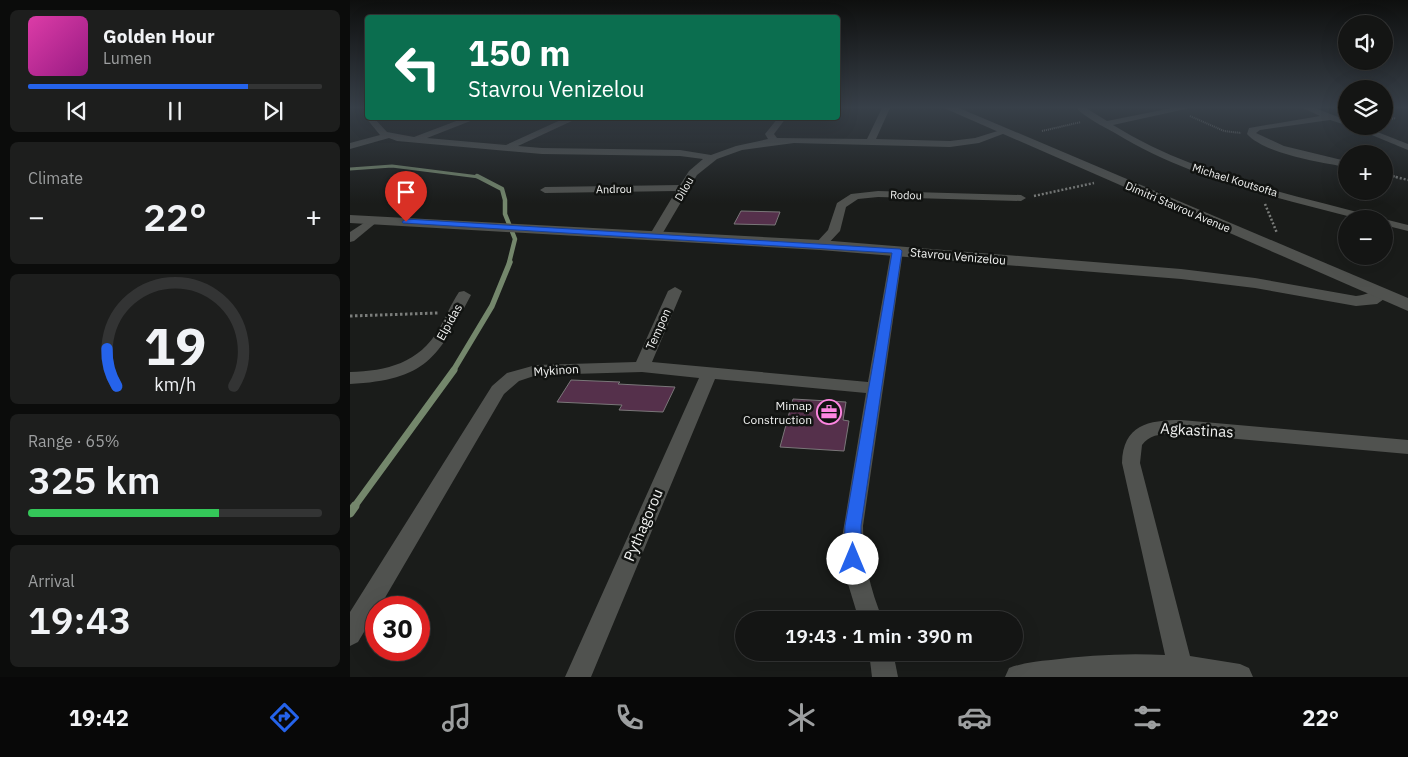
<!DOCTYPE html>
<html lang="en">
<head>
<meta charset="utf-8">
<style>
	body { margin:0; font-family:"IBM Plex Sans",sans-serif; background:#1d1e1d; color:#f1f3f6; height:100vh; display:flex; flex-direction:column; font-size:19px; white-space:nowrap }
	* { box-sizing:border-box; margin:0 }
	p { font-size:16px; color:#9d9fa0 }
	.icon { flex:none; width:28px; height:28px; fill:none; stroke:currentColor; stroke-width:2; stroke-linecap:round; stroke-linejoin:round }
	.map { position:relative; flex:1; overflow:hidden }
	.side { display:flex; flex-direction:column; gap:10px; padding:10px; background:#0b0c0b; width:350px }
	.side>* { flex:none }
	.hud { position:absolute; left:15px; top:15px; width:475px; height:105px; border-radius:5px; box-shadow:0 5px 20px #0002,0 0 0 1px #333434; background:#0b6e4f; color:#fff; overflow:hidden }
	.fabs { position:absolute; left:988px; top:15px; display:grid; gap:10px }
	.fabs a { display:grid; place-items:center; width:55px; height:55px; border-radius:50%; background:#141514; box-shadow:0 5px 20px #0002,0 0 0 1px #333434; font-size:25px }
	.speed { position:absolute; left:15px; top:596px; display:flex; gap:10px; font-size:25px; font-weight:700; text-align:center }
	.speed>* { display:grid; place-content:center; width:65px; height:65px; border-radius:50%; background:#141514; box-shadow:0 5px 20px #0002,0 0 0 1px #333434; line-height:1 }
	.speed .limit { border:8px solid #d22; background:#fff; color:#111 }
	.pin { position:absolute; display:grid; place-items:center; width:42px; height:42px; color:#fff; margin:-51px -21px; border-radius:50% 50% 50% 0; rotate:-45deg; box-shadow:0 0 5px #0007 }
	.pin .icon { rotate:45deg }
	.me { position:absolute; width:55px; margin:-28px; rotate:0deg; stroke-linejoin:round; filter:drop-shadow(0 0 4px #0008) }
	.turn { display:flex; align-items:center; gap:18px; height:105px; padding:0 20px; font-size:22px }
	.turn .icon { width:65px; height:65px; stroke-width:2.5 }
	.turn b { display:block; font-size:35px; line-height:42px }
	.big { font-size:38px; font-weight:600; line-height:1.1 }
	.side .widget { flex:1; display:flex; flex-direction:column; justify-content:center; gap:8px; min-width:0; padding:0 18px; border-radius:8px; background:#1d1e1d }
	.side .dial { align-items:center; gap:0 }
	.dial svg { height:130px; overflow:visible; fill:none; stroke:#333434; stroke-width:7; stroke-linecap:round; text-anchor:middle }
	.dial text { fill:#f1f3f6; stroke:none }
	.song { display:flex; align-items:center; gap:15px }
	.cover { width:60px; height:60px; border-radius:8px; background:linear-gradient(135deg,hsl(320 70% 55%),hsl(310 70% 35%)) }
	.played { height:5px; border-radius:2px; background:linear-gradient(90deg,#2563eb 75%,#333434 75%) }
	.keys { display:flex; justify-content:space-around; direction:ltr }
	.heat { display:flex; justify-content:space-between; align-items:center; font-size:28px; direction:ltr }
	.charge { height:8px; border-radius:4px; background:linear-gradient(90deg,#34c759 65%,#333434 0) }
	.trip { position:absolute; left:385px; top:611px; width:288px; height:50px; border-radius:25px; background:#141514; box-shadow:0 5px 20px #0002,0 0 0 1px #333434; font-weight:600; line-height:50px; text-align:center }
	.tab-bar { display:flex; height:80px; justify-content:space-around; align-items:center; background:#080808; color:#9d9fa0 }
	.tab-bar .icon { width:35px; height:35px }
	.tab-bar .active { color:#2563eb }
	.tab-bar b { font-size:22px; color:#f1f3f6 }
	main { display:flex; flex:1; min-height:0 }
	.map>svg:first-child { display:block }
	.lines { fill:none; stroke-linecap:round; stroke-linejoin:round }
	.stream-far4 { stroke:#74876c; stroke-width:3 }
	.stream-far3 { stroke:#74876c; stroke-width:4.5 }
	.stream-far2 { stroke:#74876c; stroke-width:5.5 }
	.stream-far1 { stroke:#74876c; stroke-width:7 }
	.stream { stroke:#74876c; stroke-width:9 }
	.building { fill:#55304b; stroke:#7a7779 }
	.path-far2 { stroke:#7b7d7b; stroke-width:2; stroke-dasharray:1 1; stroke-linecap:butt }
	.path-far1 { stroke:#7b7d7b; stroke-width:2.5; stroke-dasharray:2 2; stroke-linecap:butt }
	.path { stroke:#7b7d7b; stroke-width:3; stroke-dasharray:2.5 2.5; stroke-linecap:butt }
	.minor { fill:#50524f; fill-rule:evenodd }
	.tertiary { fill:#50524f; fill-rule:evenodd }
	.secondary { fill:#50524f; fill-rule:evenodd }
	.route { fill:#2563eb; stroke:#184099 }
	.labels { text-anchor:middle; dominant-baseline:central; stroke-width:5; stroke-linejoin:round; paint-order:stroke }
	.far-street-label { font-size:11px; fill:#f1f2f1; stroke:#111311 }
	.street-label { font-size:12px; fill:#f1f2f1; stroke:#111311 }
	.poi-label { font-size:12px; fill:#f1f2f1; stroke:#111311; text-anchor:end }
	.near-street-label { font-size:15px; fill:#f1f2f1; stroke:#111311 }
</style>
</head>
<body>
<main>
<section class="side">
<div class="widget">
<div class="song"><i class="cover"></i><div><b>Golden Hour</b><p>Lumen</p></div></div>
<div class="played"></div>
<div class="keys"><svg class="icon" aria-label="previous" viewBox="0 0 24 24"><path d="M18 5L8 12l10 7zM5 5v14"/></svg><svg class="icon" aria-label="pause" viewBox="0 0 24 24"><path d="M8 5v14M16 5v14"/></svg><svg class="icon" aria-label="next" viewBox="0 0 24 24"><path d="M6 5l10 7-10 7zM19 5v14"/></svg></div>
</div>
<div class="widget"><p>Climate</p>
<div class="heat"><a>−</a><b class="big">22°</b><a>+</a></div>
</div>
<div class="widget dial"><svg viewBox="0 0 100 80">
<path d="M14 69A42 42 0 1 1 86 69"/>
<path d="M14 69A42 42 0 0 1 8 46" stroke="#2563eb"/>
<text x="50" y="56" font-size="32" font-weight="700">19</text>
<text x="50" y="72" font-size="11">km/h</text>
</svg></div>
<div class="widget"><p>Range · 65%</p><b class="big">325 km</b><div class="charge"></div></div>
<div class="widget"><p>Arrival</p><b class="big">19:43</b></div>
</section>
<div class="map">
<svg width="1058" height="677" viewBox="0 0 1058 677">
	<rect width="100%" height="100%" fill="#1a1c1a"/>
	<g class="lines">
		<polyline class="stream-far4" points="0,169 42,166 129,177"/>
		<polyline class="stream-far3" points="127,176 152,189 155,200 155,214 165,239 159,263"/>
		<polyline class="stream-far2" points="103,371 142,306 160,262"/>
		<polyline class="stream-far1" points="4,507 104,370"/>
		<polyline class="stream" points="0,513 5,506"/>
	</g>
	<g class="building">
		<polygon points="391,211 430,212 425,225 384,224"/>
		<polygon points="221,380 270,382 268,384 325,387 313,412 269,410 272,405 207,402"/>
		<polygon points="443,399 496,402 493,420 499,421 494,451 430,447"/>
	</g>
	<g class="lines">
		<g class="path-far2">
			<polyline points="840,116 874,131 891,133"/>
			<polyline points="1034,120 1046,118"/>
			<polyline points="692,131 731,122"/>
			<polyline points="1034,174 1047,177"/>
		</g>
		<g class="path-far1">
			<polyline points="1042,176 1058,180"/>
			<polyline points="684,196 744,183"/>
			<polyline points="915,204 927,233"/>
		</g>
		<polyline class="path" points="0,316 88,313"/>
		<g class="minor">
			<polygon points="532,108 540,108 526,139 600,141 625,138 654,129 658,132 629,143 600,147 444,143 392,150 367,159 347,175 311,236 305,240 299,236 326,191 195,193 190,190 195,187 330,185 339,171 353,159 330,156 192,154 47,141 39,138 0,149 0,143 30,135 16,118 18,116 24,118 37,132 64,137 114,118 124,118 123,120 77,138 156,145 215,118 225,118 224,120 168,146 192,148 330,150 361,155 386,146 418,139 415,134 428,118 436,118 424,134 427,138 517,139"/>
			<path d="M726,108h10l21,13 65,-13h18l-77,17c81,50 173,68 264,92l2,2h-20c-84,-22 -169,-40 -244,-86 -13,-7 -28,-15 -39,-25z"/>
			<path d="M953,108h12l31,12v5l-16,-5 -70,10 -4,3 28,13 62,15v6c-26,-5 -81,-13 -99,-33l2,-6 71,-12z"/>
			<polygon points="1000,126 1012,126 1058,144 1058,150"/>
			<polygon points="528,191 671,195 676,198 671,201 528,197 508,199 496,207 490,231 474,248 466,248 464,245 478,230 487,203 501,194"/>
			<polygon points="23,217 29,220 27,222 4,241 0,242 0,232"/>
			<polygon points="1033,219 1034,219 1058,225 1058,231 1034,225"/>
			<path d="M547,247l6,4 -40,275c0,33 7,63 20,94h-24l-14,-46 -3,-36 24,-145 -151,-14 -124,298h-26l134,-299 -57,-6 -105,3 -18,6 -15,13 -125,214h-3v4l-18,30 -8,4v-34l142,-226 15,-13 29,-8 100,-3 32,-71 7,-4 7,4 -30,71 216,20 23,-131z"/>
			<path d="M114,291l7,4c-33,63 -45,85 -121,89v-12c37,-1 69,-9 89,-43 7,-12 12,-25 20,-37z"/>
			<path d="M831,420l227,20v14l-227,-20c-14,0 -30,-2 -39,11l-2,18 50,193 50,8 9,4 4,9h-248l4,-9c13,-5 28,-7 42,-8 38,-5 76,-7 114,-5l-43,-192c1,-38 26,-43 59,-43z"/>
			<polygon points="519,652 543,652 548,677 522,677"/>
		</g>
		<path class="tertiary" d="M0,215l470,25 361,29 74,9 101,18c11,-1 21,-8 32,-6l3,4 -14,10 -21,2 -101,-18 -74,-9 -361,-29 -470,-27z"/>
		<polygon class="secondary" points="594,108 609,108 1058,298 1058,311"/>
	</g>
	<linearGradient id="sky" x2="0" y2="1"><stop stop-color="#0e0f0e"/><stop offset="0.53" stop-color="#384049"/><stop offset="1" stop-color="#384049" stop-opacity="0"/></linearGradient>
	<rect width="1058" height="203" fill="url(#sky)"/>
	<polygon class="route" points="56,219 550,249 552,251 511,526 511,559 508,564 503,567 497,564 494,559 495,526 542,253 53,223 52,222"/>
	<defs>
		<symbol id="office-ring" viewBox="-11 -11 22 22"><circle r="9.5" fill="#111311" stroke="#fe86e1" stroke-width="1.5"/><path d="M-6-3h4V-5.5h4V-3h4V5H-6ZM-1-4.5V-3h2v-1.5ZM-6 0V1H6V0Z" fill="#fe86e1"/></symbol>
	</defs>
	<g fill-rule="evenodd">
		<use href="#office-ring" x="465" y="398" width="28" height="28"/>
	</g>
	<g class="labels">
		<g class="far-street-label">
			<text transform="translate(885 180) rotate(17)">Michael Koutsofta</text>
			<text transform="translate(264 189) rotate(-1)">Androu</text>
			<text transform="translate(334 189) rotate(-60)">Dilou</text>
			<text transform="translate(556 195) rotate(2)">Rodou</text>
			<text transform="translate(828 207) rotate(23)">Dimitri Stavrou Avenue</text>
		</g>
		<g class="street-label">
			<text transform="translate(608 256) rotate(5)">Stavrou Venizelou</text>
			<text transform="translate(99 322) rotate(-61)">Elpidas</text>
			<text transform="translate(308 329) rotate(-66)">Tempon</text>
			<text transform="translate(206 370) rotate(-4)">Mykinon</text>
		</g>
		<g class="poi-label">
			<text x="462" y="405">Mimap<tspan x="462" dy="14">Construction</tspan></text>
		</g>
		<g class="near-street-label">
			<text transform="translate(847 430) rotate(3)">Agkastinas</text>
			<text transform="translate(293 525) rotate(-67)">Pythagorou</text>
		</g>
	</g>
</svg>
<div class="fabs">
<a><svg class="icon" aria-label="sound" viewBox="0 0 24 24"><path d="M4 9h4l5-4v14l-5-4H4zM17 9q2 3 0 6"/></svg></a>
<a><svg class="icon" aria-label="layers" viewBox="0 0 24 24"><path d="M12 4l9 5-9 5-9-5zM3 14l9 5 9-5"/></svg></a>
<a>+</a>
<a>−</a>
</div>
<div class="speed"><div class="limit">30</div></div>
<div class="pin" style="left:56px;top:222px;background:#d93025"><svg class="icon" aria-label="arrive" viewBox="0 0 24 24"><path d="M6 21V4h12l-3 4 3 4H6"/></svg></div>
<svg class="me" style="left:503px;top:559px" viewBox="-20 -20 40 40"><circle r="19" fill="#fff"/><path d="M0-13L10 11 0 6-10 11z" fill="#2563eb"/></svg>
<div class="trip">19:43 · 1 min · 390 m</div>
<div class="hud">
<div class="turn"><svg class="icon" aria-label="left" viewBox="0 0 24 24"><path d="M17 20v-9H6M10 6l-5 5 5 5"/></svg><div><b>150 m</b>Stavrou Venizelou</div></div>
</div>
</div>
</main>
<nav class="tab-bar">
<b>19:42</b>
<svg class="icon active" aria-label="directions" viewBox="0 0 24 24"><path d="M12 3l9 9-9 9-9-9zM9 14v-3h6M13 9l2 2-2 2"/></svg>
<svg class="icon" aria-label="music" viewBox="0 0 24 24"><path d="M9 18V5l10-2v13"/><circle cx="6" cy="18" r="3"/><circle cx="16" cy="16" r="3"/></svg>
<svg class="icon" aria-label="phone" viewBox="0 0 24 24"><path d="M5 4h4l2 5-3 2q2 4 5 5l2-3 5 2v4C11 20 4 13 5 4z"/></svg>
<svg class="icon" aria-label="climate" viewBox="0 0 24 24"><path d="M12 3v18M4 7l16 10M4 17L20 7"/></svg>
<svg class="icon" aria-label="car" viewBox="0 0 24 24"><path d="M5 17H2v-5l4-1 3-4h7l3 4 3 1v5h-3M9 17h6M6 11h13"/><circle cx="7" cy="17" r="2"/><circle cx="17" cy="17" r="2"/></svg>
<svg class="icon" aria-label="filters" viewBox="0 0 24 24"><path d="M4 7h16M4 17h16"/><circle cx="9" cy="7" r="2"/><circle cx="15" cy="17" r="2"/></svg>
<b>22°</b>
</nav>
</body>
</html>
